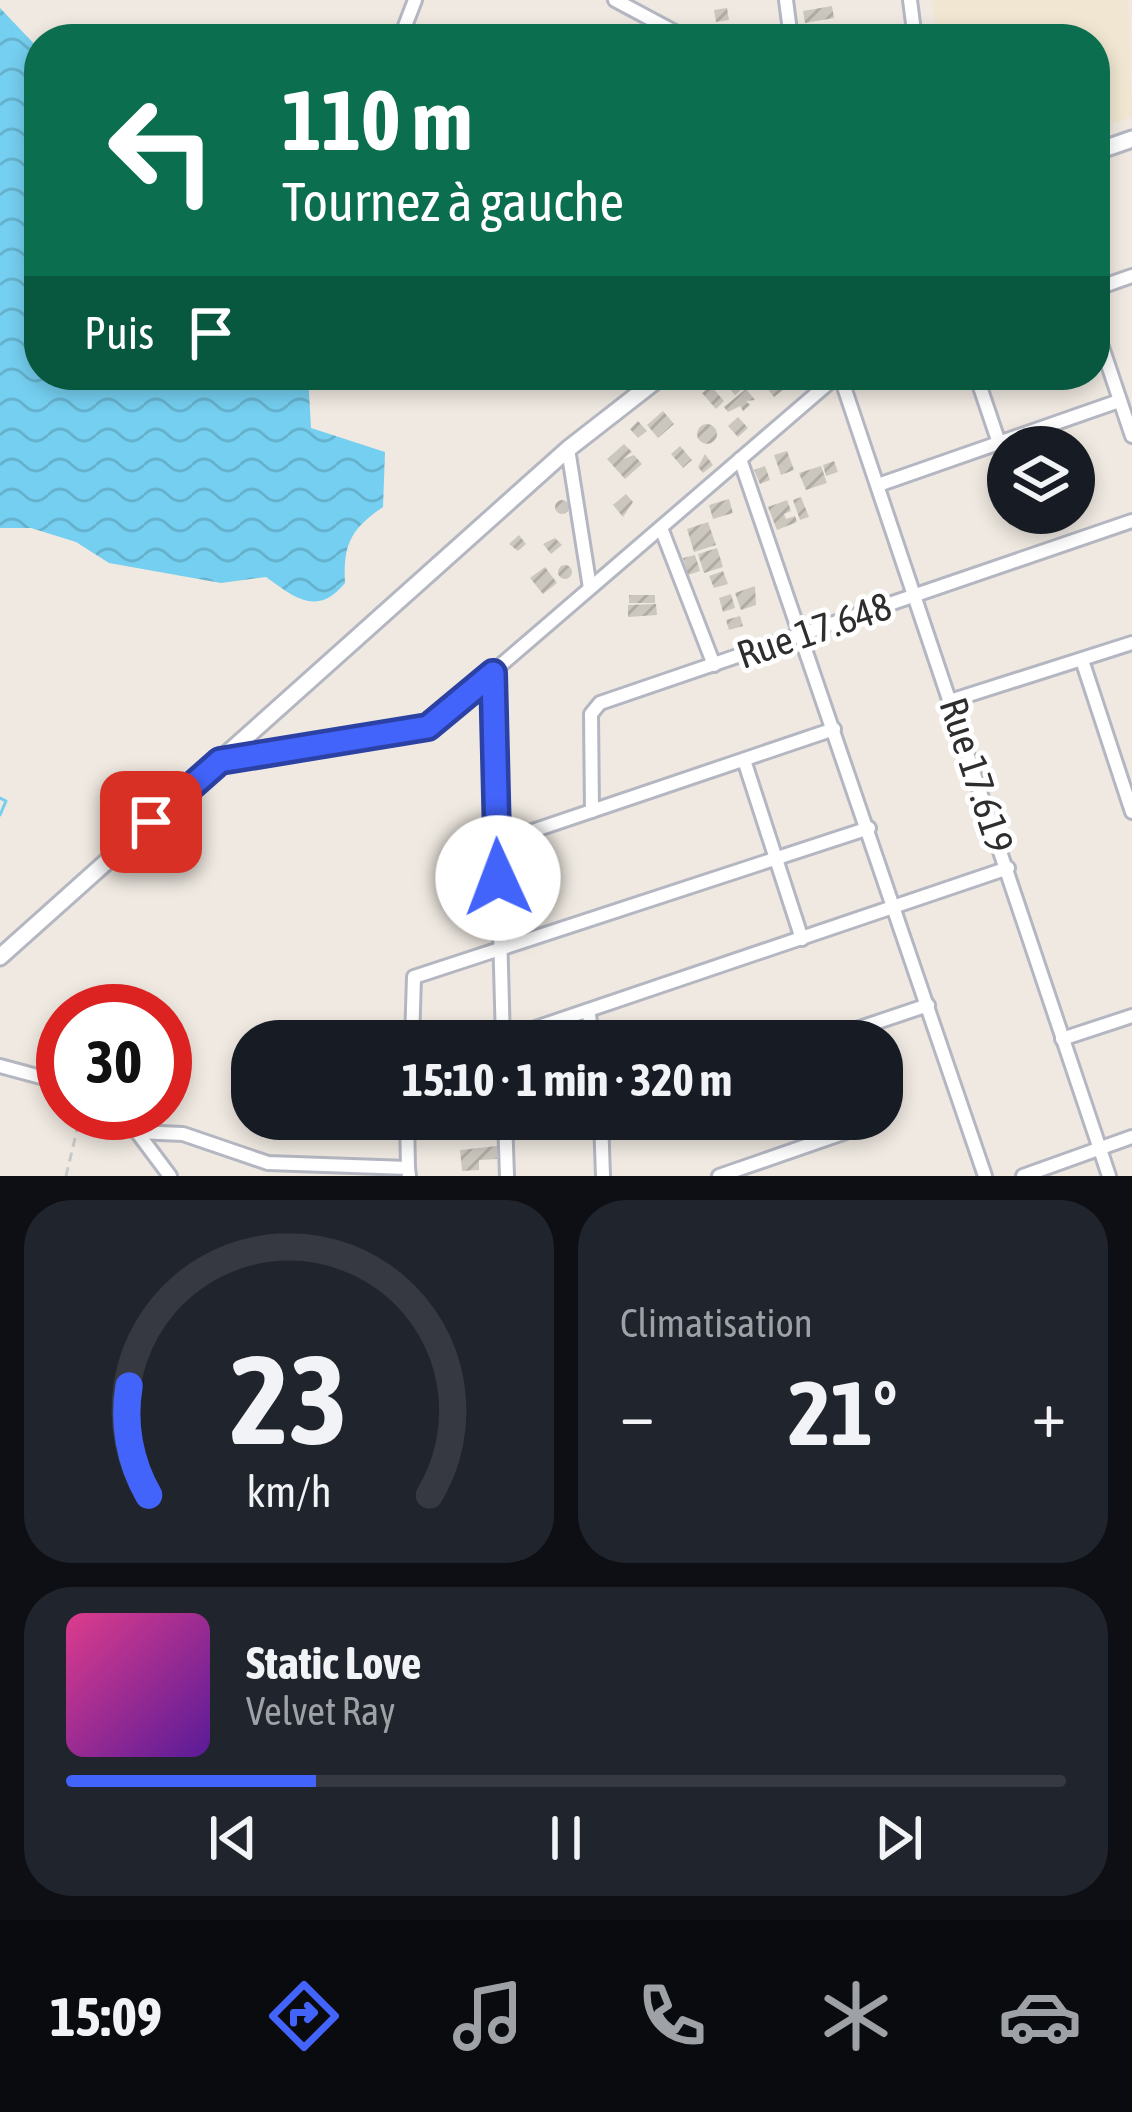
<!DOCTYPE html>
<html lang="fr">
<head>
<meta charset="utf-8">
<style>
	body { margin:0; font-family:"Asap Condensed",sans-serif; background:#20242c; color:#f1f3f6; height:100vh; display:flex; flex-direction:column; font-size:45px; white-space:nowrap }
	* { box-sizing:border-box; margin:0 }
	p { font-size:39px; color:#9ea1a6 }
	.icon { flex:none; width:66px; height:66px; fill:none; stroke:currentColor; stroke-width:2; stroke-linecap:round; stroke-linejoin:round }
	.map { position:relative; height:1176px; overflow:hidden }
	.side { display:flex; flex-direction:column; gap:24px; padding:24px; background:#0d0f14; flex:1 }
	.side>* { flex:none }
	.top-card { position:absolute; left:24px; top:24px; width:1086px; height:366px; border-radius:48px; box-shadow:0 6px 18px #0003; background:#0b6e4f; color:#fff; overflow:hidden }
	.controls { position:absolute; left:987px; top:426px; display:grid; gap:24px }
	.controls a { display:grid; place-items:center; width:108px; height:108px; border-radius:50%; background:#171b24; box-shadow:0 6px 18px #0003; font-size:60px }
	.speed { position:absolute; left:36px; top:984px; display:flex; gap:24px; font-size:60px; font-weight:700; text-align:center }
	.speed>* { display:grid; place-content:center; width:156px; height:156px; border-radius:50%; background:#171b24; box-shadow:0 6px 18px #0003; line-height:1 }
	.speed .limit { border:18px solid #d22; background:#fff; color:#111 }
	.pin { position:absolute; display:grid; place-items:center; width:102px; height:102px; color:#fff; margin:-51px; border-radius:24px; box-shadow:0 6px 18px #0006 }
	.me { position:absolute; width:132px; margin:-66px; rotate:358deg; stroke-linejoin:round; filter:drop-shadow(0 0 9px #0008) }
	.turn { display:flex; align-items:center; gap:42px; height:252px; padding:0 60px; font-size:54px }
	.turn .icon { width:156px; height:156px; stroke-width:2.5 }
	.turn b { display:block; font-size:84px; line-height:102px }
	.then { display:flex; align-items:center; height:114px; padding:0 60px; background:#0003; gap:24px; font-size:45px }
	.big { font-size:90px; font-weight:700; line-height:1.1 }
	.side .tile { flex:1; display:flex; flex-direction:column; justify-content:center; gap:18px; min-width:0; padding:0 42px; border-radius:48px; background:#20242c }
	.side .dial { align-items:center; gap:0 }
	.dial svg { height:312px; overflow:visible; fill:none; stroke:#363941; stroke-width:7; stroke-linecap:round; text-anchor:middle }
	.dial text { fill:#f1f3f6; stroke:none }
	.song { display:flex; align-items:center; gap:36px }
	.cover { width:144px; height:144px; border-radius:18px; background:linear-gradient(135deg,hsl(330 70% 55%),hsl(270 70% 35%)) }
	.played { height:12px; border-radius:6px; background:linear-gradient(90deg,#4264fb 25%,#363941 25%) }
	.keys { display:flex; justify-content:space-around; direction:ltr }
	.heat { display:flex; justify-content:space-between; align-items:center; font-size:66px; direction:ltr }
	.side .tiles { flex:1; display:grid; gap:24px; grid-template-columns:1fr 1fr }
	.tile:last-child { grid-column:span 2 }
	.trip { position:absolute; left:231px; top:1020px; width:672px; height:120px; border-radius:48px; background:#171b24; box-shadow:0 6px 18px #0003; font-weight:700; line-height:120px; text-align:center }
	.dock { display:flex; height:192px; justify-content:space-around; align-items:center; background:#090b0e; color:#9ea1a6 }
	.dock .icon { width:84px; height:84px }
	.dock .selected { color:#4264fb }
	.dock b { font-size:54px; color:#f1f3f6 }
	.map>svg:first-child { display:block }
	.education { fill:#f0e6d1 }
	.water { fill:url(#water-waves) }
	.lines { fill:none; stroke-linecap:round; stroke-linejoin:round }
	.stream { stroke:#75cff0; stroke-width:3 }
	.building { fill:url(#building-hatch) }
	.minor-casing { stroke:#b4b7c1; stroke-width:18 }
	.tertiary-casing { stroke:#b4b7c1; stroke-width:21 }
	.path { stroke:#c9c9c9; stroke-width:3; stroke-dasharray:9 6; stroke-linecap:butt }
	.minor { stroke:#fff; stroke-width:12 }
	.tertiary { stroke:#fff; stroke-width:15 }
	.route-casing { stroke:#2b41a3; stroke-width:30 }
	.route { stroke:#4264fb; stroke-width:21 }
	.labels { text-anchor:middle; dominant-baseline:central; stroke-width:10; stroke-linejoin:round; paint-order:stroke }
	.street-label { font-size:39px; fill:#2e2e2e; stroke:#fff }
</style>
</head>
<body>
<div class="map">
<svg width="1132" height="1176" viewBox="0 0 1132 1176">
	<defs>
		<pattern id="water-waves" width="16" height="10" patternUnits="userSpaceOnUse" patternTransform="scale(3)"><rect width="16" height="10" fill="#75cff0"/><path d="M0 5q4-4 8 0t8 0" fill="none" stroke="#66b2ce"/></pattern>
		<pattern id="building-hatch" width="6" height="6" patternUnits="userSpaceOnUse" patternTransform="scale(3)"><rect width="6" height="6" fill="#cbc7bf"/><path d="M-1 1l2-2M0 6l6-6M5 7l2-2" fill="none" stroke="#afaba4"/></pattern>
	</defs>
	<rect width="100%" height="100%" fill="#efe9e1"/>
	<polygon class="education" points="932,0 1128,0 1132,117 1095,130 1095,39 937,39"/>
	<path class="water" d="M0,8l39,41v326h269l3,53 74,24 -2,55c-32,22 -40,37 -38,76 -27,33 -49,16 -79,-6l-45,6 -112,-20 -33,-21 -45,-14h-31z"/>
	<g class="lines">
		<polyline class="stream" points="0,798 6,801 0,815"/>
	</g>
	<g class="building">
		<polygon points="832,6 834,18 805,23 803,11"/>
		<polygon points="727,8 729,20 716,22 714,10"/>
		<polygon points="733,375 745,386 735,395 728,387"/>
		<polygon points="776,381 783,390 774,397 767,388"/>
		<polygon points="711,386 724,401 716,409 702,393"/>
		<polygon points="746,389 755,400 746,401 750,405 743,411 740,406 728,412 724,407"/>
		<polygon points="663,411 674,424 658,438 647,425"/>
		<polygon points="738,417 748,428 738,437 728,426"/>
		<polygon points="638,421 647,431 638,438 630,429"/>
		<circle cx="707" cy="434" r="10"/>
		<polygon points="624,444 632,452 623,459 634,455 642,464 625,479 607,459"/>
		<polygon points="680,446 692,460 683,468 671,454"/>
		<polygon points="787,451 794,470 781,475 774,455"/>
		<polygon points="705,454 713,465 703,473 698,467"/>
		<polygon points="834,461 838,472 826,476 823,465"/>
		<polygon points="765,466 770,480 760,484 754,470"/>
		<polygon points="821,466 827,483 806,490 799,473"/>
		<polygon points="626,494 633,502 623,517 613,505"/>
		<polygon points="801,497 809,517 800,520 793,500"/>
		<polygon points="729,499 733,513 713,519 709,505"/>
		<circle cx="562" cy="507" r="7"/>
		<polygon points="787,500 791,511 784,514 786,519 795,516 797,522 777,530 768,507"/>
		<polygon points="708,522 716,545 694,552 687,529"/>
		<polygon points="519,535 526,544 518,551 509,544"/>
		<polygon points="555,538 562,545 551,554 543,544"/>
		<polygon points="717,548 723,567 704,573 698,554"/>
		<polygon points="695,555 700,571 688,575 683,558"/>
		<circle cx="565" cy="572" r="7"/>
		<polygon points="545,567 557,583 543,594 530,578"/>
		<polygon points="723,571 728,584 714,588 709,576"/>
		<polygon points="755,586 756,605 741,610 735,593"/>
		<polygon points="731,594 735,608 723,612 719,598"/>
		<rect x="629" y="595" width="26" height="8"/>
		<polygon points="656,604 657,615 628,617 628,605"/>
		<polygon points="740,616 743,626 729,630 726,620"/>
		<polygon points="340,1120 361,1121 360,1132 339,1131"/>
		<polygon points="497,1146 497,1159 479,1160 479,1170 462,1171 460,1150"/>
	</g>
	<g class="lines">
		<defs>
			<g id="minor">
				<polyline points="615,0 688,39"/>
				<polyline points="786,0 791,39"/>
				<polyline points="910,0 915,39"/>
				<polyline points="400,39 415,0"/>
				<polyline points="1095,289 1132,276"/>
				<polyline points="1095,326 1132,436"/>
				<polyline points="840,375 1109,1176"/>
				<polyline points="976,375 998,440"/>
				<polyline points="568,449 590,588"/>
				<polyline points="740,459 985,1176"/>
				<polyline points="881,484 1119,401"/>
				<polyline points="661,528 714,665"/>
				<polyline points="1082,660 1132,812"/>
				<polyline points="493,673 503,1041"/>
				<polyline points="953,700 1132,643"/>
				<polyline points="222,760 430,726 838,375"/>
				<polyline points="744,760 802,939"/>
				<polyline points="592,811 591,714 600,703 1132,521"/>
				<polyline points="497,843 834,729"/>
				<polyline points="589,1014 592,1041"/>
				<polyline points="503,1039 1008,868"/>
				<polyline points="1062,1039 1132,1016"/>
				<polyline points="412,1041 414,977 869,828"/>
				<polyline points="821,1041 928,1005"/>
				<polyline points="0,1066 63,1083"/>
				<polyline points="109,1113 137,1132 183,1134 268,1163 408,1168 409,1176"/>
				<polyline points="407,1119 408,1168"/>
				<polyline points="505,1119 507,1176"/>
				<polyline points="601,1119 603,1176"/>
				<polyline points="137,1132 170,1176"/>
				<polyline points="719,1176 846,1132 856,1119"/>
				<polyline points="1023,1176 1132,1137"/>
			</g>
			<g id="tertiary">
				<polyline points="1095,152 1132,139"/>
				<polyline points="0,957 568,449 663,375"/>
			</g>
		</defs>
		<use href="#minor" class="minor-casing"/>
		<use href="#tertiary" class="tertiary-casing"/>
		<polyline class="path" points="66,1176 81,1113"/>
		<use href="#minor" class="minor"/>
		<use href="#tertiary" class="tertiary"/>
	</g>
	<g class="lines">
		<defs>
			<polyline id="route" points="151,822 220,761 428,727 493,673 498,878"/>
		</defs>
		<use href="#route" class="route-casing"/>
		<use href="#route" class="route"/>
	</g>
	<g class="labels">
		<g class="street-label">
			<text transform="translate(814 630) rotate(-19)">Rue 17.648</text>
			<text transform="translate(977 775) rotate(72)">Rue 17.619</text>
		</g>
	</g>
</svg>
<div class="controls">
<a><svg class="icon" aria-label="layers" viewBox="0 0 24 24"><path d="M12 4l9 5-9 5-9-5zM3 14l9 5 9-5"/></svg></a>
</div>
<div class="speed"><div class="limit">30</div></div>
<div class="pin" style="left:151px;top:822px;background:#d93025"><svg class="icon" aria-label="arrive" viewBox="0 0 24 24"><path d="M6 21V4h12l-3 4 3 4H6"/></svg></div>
<svg class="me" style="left:498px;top:878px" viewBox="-20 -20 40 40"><circle r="19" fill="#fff"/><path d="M0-13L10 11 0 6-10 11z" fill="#4264fb"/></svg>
<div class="trip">15:10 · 1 min · 320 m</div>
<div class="top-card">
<div class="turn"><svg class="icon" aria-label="left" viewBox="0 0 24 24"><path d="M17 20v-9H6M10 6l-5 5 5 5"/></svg><div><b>110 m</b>Tournez à gauche</div></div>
<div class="then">Puis<svg class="icon" aria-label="arrive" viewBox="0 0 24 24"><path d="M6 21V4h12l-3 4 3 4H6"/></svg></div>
</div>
</div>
<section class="side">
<div class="tiles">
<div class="tile dial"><svg viewBox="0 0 100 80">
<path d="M14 69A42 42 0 1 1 86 69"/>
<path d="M14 69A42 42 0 0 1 9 41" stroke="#4264fb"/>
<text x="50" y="56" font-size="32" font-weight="700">23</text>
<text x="50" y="72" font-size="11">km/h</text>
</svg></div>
<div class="tile"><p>Climatisation</p>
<div class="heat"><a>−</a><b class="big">21°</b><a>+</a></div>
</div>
<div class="tile">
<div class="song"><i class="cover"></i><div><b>Static Love</b><p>Velvet Ray</p></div></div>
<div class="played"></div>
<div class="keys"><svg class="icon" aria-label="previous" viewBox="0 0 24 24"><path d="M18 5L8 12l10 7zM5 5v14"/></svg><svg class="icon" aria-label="pause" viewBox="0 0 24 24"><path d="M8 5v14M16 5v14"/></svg><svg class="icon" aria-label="next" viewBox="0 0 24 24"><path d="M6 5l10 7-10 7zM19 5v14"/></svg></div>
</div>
</div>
</section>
<nav class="dock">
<b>15:09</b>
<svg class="icon selected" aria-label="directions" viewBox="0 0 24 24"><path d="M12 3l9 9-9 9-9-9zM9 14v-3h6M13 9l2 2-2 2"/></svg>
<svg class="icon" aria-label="music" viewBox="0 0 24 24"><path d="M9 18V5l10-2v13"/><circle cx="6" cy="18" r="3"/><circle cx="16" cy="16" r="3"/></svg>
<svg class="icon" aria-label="phone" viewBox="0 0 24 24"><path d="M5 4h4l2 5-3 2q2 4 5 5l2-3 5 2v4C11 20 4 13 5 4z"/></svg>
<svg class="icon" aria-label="climate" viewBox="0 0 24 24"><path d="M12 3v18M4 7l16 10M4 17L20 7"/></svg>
<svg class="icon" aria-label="car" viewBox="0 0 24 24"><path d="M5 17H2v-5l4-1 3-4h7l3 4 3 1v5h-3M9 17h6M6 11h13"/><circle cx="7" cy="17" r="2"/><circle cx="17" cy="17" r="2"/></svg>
</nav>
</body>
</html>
